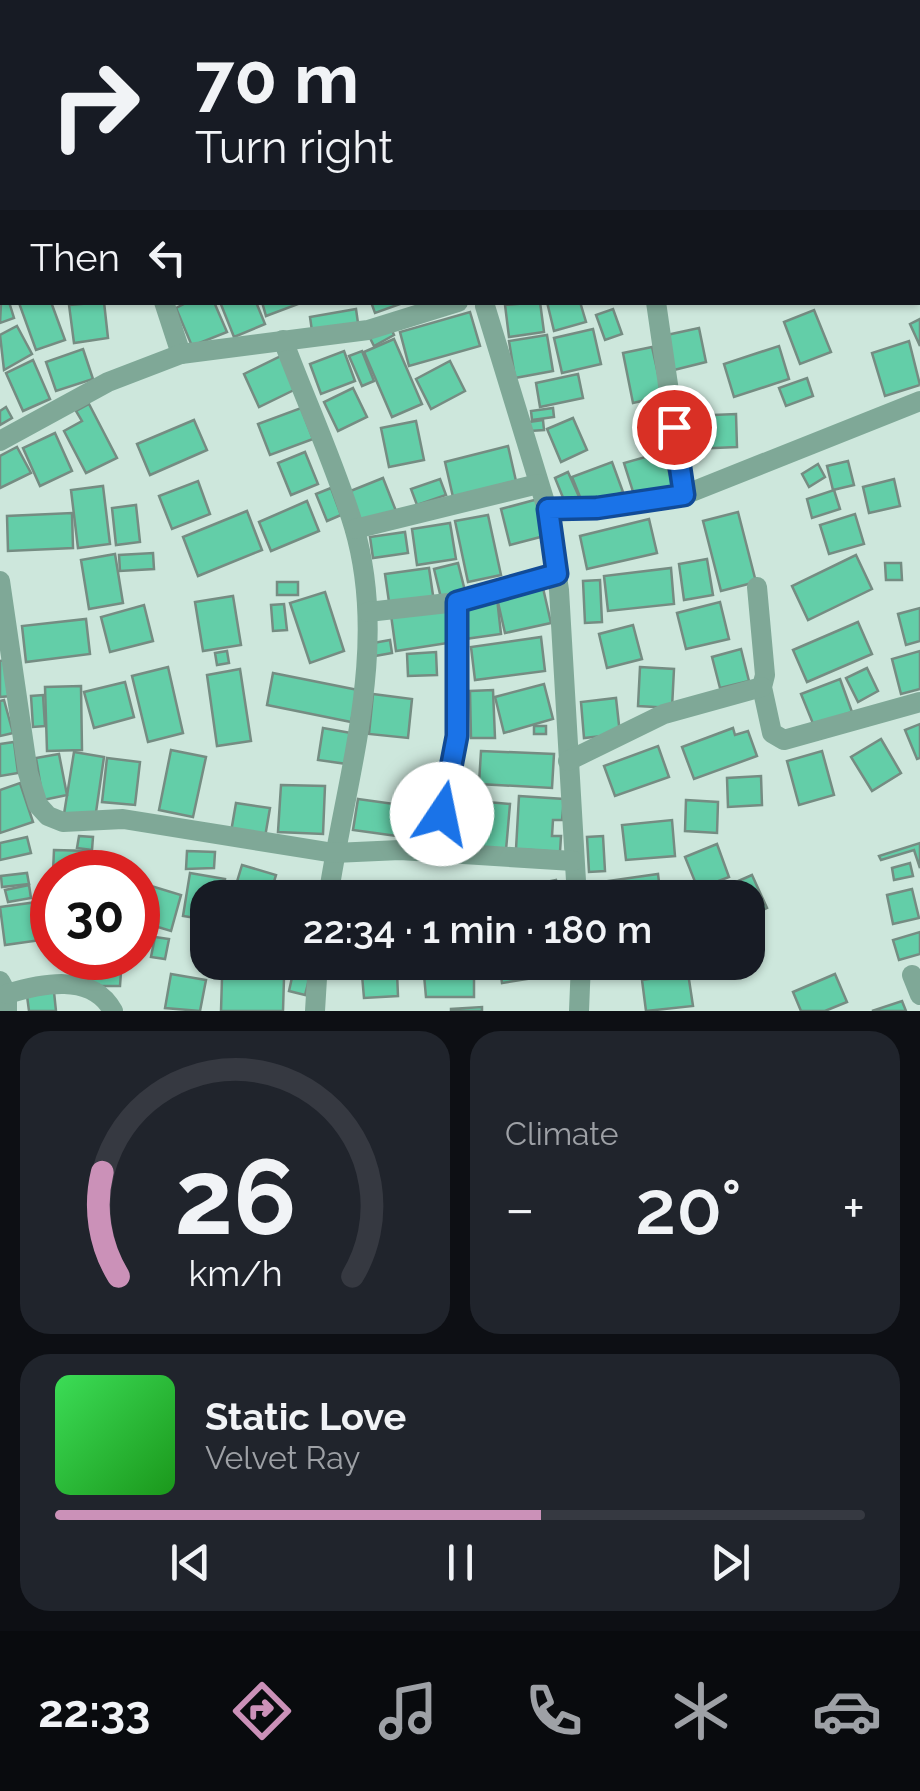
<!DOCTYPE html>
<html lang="en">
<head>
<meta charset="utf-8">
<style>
	body { margin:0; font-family:Raleway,sans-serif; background:#20242c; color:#f1f3f6; height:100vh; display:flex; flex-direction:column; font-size:38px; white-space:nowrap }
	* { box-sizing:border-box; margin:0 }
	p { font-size:32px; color:#9ea1a6 }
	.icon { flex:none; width:55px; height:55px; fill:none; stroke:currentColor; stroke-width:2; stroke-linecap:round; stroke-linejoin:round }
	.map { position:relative; height:1011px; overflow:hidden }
	.details { display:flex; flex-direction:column; gap:20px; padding:20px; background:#0d0f14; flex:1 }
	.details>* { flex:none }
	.top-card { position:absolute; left:0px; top:0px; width:920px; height:305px; box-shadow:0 2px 8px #0004; background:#171b24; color:#f1f3f6; overflow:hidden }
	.speed { position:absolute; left:30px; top:850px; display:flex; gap:20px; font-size:50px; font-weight:700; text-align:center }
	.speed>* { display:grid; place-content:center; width:130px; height:130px; border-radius:50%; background:#171b24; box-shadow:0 2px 8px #0004; line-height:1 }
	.speed .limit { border:15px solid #d22; background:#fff; color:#111 }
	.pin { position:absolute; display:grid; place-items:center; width:85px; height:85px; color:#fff; margin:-42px; border:5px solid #fff; border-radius:50%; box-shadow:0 2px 10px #0007 }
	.me { position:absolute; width:110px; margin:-55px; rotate:11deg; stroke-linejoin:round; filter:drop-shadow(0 0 8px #0008) }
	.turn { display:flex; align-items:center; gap:35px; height:210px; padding:0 30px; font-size:45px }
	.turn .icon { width:130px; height:130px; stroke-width:2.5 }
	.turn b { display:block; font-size:70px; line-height:85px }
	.then { display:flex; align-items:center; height:95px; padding:0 30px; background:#0003; gap:20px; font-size:38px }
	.big { font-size:75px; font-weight:600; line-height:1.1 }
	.details .widget { flex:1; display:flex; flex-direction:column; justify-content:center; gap:15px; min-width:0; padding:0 35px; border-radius:30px; background:#20242c }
	.details .dial { align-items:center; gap:0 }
	.dial svg { height:260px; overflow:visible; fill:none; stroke:#363941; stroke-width:7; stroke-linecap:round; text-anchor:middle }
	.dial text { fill:#f1f3f6; stroke:none }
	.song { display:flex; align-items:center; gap:30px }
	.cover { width:120px; height:120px; border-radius:15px; background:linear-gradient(135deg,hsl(130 70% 55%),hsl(120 70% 35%)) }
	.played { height:10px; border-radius:5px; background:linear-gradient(90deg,#cb91b8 60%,#363941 60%) }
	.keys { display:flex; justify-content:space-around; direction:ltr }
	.heat { display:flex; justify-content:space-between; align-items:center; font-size:55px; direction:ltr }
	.details .tiles { flex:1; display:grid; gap:20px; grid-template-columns:1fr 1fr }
	.widget:last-child { grid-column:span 2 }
	.trip { position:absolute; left:190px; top:880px; width:575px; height:100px; border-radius:30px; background:#171b24; box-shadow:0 2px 8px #0004; font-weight:600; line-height:100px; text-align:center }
	.tab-bar { display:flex; height:160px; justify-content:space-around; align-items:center; background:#090b0e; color:#9ea1a6 }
	.tab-bar .icon { width:70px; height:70px }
	.tab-bar .selected { color:#cb91b8 }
	.tab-bar b { font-size:45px; color:#f1f3f6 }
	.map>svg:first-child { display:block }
	.building { fill:#63cea8; stroke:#758c82; stroke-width:2.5 }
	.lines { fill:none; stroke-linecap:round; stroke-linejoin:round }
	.street { stroke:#7fa897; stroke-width:20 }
	.route-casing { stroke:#114b97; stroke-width:25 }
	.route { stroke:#1a73e8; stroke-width:18 }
</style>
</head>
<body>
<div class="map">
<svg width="920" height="1011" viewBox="0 0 920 1011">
	<rect width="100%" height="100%" fill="#cde7dc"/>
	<g class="building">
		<polygon points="234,0 283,0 284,2 236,2"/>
		<polygon points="2,285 2,302 9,302 14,318 0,323"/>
		<polygon points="51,302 65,340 36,350 19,303"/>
		<polygon points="104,302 108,338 74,343 69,305"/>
		<polygon points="188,302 214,302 227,332 192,346 176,308"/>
		<polygon points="220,302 256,302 265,324 234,337"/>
		<polygon points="262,302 301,302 301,303 266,316"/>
		<polygon points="371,302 399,302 400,304 375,313"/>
		<polygon points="540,302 544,332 509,337 505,305"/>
		<polygon points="547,302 580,302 586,322 554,331"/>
		<polygon points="356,309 358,323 312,331 310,317"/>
		<polygon points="613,309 622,334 605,340 596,315"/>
		<polygon points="814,310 831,352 800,364 784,322"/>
		<polygon points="470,312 480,346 409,366 400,332"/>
		<polygon points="920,319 920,346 910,324"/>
		<polygon points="17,326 32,354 4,370 0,335"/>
		<polygon points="390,326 394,335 374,346 369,336"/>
		<polygon points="699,328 706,362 670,371 662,336"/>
		<polygon points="593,329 601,364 562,373 554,338"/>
		<polygon points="547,335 553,371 515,378 509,341"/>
		<polygon points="394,339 422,404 392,417 364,352"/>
		<polygon points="909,341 920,385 885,396 872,353"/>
		<polygon points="779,346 789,379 734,397 724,364"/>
		<polygon points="652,347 663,396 633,403 623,353"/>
		<polygon points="83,349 93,379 56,391 46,362"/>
		<polygon points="344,351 355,381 321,394 310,364"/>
		<polygon points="362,351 374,381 362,386 349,356"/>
		<polygon points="281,356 296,389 259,407 244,374"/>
		<polygon points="33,360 50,399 23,411 6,373"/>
		<polygon points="450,361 465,391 431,409 416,379"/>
		<polygon points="578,374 583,398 540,407 536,383"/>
		<polygon points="807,378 813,396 786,406 779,388"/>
		<polygon points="353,388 367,417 338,431 324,402"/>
		<polygon points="89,404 117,458 86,473 64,431 82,421 76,411"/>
		<polygon points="6,407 12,418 0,425 0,411"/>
		<polygon points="301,408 313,439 270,455 258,424"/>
		<polygon points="553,408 554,417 532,420 531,411"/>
		<polygon points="736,414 737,447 691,449 689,416"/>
		<polygon points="573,418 587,450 561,462 547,429"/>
		<polygon points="194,420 207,450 150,475 137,444"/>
		<polygon points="543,420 544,430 530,431 529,422"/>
		<polygon points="416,421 424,460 389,467 381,428"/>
		<polygon points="55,433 72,471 40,486 23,448"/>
		<polygon points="508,446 516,481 453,497 445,462"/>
		<polygon points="17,447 31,473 0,488 0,456"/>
		<polygon points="305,452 318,484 291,495 278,463"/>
		<polygon points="663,452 673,486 635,498 624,463"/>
		<polygon points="848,461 854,485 833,490 827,466"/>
		<polygon points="612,462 623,492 584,507 572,477"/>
		<polygon points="818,464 825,477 809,487 802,474"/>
		<polygon points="568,472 580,499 566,505 555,478"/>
		<polygon points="383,478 396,511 361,525 348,492"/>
		<polygon points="440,479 446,495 417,505 411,489"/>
		<polygon points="894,479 900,506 869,513 863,487"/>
		<polygon points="198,481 210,514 172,529 159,496"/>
		<polygon points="103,486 110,544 78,548 71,490"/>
		<polygon points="331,488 341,515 327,521 316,494"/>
		<polygon points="834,490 840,509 812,518 807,499"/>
		<polygon points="538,499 548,535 510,545 501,509"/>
		<polygon points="307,501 319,531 271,551 259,522"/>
		<polygon points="136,505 140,542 116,545 112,508"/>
		<polygon points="247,511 262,550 198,576 183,537"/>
		<polygon points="738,512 756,582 721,591 703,521"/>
		<polygon points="72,513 73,548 8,551 7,516"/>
		<polygon points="855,514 864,544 829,554 820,525"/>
		<polygon points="488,515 501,575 468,582 455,521"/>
		<polygon points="649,519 657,553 587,569 580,536"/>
		<polygon points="450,523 456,559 417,565 412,529"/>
		<polygon points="405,532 408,553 373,558 370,537"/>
		<polygon points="153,553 154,569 120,571 119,555"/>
		<polygon points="115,554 123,603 89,609 81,560"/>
		<polygon points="856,555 872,589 808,620 792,586"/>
		<polygon points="707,559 713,595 684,600 679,564"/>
		<polygon points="458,563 465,591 441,598 434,569"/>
		<polygon points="885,563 901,563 902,580 886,580"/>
		<polygon points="429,568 434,602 390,609 385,574"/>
		<polygon points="671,568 674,604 608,611 604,576"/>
		<polygon points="600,580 602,622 585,623 583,581"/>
		<rect x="277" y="582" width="21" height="13"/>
		<polygon points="543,588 551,623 505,633 497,598"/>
		<polygon points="325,592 344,651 310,663 290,603"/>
		<polygon points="233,596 241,645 203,651 195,602"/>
		<polygon points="497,598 501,634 465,639 461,603"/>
		<polygon points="720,602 729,639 686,649 677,613"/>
		<polygon points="284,604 287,630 273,631 271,605"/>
		<polygon points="144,605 153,641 110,652 101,617"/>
		<polygon points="449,607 454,642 396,651 391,615"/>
		<polygon points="920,608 920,641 906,645 898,614"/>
		<polygon points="86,619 90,654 26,662 22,626"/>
		<polygon points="858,622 872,654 807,682 793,650"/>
		<polygon points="633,625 642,659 607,668 599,634"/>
		<polygon points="541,637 545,671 475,680 471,647"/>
		<polygon points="390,640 392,653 375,656 373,643"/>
		<polygon points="741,649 749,681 720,688 712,657"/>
		<polygon points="227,651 229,663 217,665 215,653"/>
		<polygon points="920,651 920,689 901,694 892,659"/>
		<polygon points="436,652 437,675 408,676 407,654"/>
		<polygon points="6,660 11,696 0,697 0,661"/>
		<polygon points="168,667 183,733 148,742 132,676"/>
		<polygon points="640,667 674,669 672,708 638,706"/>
		<polygon points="867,668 878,691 858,702 846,678"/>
		<polygon points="240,669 251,741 217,746 207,675"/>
		<polygon points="273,673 358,690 351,722 267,705"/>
		<polygon points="840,679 852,712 814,726 801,694"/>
		<polygon points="125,682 134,717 94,728 84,692"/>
		<polygon points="544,684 553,719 504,733 495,697"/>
		<polygon points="81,686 82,750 47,751 45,687"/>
		<polygon points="493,690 495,738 471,738 470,691"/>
		<polygon points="373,694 412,699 408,738 369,734"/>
		<polygon points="43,695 45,726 33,727 31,696"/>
		<polygon points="616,698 620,734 584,738 581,702"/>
		<polygon points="4,700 13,733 0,736 0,701"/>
		<polygon points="920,724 920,758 917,759 905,730"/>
		<rect x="534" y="726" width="12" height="8"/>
		<polygon points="323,728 351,733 347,764 318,760"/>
		<polygon points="733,728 735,735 748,731 757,756 694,779 682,747"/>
		<polygon points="881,739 901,773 872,791 851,757"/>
		<polygon points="14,742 18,773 0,776 0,744"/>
		<polygon points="658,746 669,777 615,796 604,766"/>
		<polygon points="171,750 206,757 193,817 159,810"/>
		<polygon points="481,751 554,754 552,788 479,784"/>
		<polygon points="822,751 834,795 799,805 787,761"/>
		<polygon points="74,752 104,757 95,819 64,814"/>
		<polygon points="59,754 67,795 43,800 36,758"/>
		<polygon points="107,758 140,762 135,805 102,802"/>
		<polygon points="761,776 762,805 728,807 727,778"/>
		<polygon points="20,783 33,822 0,833 0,790"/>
		<polygon points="281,785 325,786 323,834 278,832"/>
		<polygon points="519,796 564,799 562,820 553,820 552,836 561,836 560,852 516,849"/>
		<polygon points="358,799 423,808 419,839 353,830"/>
		<polygon points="686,800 718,802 717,833 685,831"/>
		<polygon points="476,801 510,804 506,850 472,846"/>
		<polygon points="236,803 270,808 265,837 231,832"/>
		<polygon points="672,820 675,856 626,860 622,825"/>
		<polygon points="79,836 93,837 92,850 77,848"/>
		<polygon points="603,836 605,871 589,872 587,837"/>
		<polygon points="27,837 31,853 0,860 0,843"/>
		<polygon points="920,843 920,868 914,850 881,860 879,856"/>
		<polygon points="717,844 729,877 698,889 685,857"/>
		<polygon points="54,850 91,851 90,872 53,872"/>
		<polygon points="187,851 215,852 214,868 186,869"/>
		<polygon points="910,863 913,876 894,880 892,868"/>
		<polygon points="242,865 276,875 269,898 233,895"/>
		<polygon points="27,873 29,884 2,887 1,876"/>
		<polygon points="190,873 225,879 222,898 208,898 205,927 195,925 196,918 183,916"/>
		<polygon points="658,874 661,898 603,898 601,882"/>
		<polygon points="752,875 767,908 748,917 748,898 732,898 727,886"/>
		<polygon points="556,880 560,898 529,898 527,886"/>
		<polygon points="339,881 377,888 376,898 336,898"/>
		<polygon points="138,882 181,895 171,931 138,921"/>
		<polygon points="29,885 31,898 8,902 5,890"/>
		<polygon points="431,886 464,892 463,898 429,898"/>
		<polygon points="522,886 522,898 491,898 491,887"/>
		<polygon points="912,889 919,918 893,924 887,895"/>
		<polygon points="37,902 41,940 5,945 0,907"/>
		<polygon points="920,932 920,954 899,960 893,940"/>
		<polygon points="155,937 169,939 165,959 151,957"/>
		<polygon points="86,958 122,958 120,986 84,986"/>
		<polygon points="255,962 290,962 288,975 254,972"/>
		<polygon points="499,962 524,962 527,979 502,983"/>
		<polygon points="532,962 560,962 562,973 535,978"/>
		<polygon points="295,964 312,968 305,995 289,991"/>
		<polygon points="423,964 474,964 474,997 426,997"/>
		<polygon points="397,972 398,996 364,998 362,975"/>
		<polygon points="688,973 693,1006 646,1011 642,980"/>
		<polygon points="171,974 206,980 200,1011 165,1008"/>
		<polygon points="835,974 847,1002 825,1011 801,1011 793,992"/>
		<polygon points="222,978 284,978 283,1011 221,1011"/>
		<polygon points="54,992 56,1011 29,1011 27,996"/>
		<polygon points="902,1001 906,1011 872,1011"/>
		<polygon points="482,1007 482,1011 451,1011 451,1009"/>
	</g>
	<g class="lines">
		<g class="street">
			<polyline points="60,0 60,2"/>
			<polyline points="176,0 177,2"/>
			<polyline points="423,0 426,2"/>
			<polyline points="918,183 920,183"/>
			<polyline points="0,271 2,270"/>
			<polyline points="164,302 181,354"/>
			<polyline points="656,302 684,495"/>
			<polyline points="485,306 547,509 559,590 577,898"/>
			<path d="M283,340c23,62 52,124 71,187 36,122 -8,249 -26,371"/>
			<polyline points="0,441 108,382 181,354 368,330 458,302"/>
			<polyline points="547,509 597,508 684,495 920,401"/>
			<polyline points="355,529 538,484"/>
			<polyline points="0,581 28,773 38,805 48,816 63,822 123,819 334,853 400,850 573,861"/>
			<polyline points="757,587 765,675 762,687 772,733 784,740 920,702"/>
			<polyline points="368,612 457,602 557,575"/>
			<polyline points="568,761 664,714 762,687"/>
			<polyline points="434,853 457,736 457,602"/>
			<polyline points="912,975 920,995"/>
			<polyline points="0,981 7,994 7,1011"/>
			<path d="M7,994c33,-10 85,-22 106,17"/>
			<polyline points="315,1011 318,962"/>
			<polyline points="579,1011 581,962"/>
		</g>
	</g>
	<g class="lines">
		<defs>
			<polyline id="route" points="442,814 457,736 457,602 557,574 548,509 597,508 684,495 674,427"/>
		</defs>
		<use href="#route" class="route-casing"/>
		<use href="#route" class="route"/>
	</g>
</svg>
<div class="speed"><div class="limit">30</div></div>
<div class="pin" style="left:674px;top:427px;background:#d93025"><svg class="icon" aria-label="arrive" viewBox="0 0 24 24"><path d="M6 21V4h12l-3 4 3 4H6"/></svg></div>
<svg class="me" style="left:442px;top:814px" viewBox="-20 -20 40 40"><circle r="19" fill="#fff"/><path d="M0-13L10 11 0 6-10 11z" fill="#1a73e8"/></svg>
<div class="trip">22:34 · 1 min · 180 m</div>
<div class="top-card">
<div class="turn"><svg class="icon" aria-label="right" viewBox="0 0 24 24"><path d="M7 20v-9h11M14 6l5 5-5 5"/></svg><div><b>70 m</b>Turn right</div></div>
<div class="then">Then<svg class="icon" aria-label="left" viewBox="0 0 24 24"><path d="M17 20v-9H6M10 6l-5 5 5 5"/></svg></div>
</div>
</div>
<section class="details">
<div class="tiles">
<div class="widget dial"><svg viewBox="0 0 100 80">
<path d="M14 69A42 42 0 1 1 86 69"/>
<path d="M14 69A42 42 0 0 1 9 37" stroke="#cb91b8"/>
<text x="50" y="56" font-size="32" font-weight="700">26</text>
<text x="50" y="72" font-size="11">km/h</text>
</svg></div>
<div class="widget"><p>Climate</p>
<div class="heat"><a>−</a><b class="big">20°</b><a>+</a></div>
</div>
<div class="widget">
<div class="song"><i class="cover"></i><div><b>Static Love</b><p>Velvet Ray</p></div></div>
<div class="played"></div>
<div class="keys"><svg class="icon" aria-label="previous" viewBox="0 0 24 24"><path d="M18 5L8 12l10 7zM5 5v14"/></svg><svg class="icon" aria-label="pause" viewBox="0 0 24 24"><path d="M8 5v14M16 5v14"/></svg><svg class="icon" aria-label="next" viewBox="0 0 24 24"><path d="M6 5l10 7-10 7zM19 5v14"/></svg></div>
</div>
</div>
</section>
<nav class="tab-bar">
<b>22:33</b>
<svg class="icon selected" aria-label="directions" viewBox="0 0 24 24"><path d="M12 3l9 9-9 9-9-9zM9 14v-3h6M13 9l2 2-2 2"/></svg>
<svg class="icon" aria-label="music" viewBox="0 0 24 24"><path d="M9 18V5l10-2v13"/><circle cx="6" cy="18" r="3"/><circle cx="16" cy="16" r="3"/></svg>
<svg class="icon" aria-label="phone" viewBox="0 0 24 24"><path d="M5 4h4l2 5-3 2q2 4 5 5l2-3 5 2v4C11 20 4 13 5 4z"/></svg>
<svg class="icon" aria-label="climate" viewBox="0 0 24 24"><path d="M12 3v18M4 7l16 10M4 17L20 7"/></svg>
<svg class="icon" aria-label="car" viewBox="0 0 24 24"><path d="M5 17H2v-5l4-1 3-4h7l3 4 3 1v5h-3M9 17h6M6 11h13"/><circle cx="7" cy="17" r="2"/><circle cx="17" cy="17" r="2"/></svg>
</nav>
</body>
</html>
